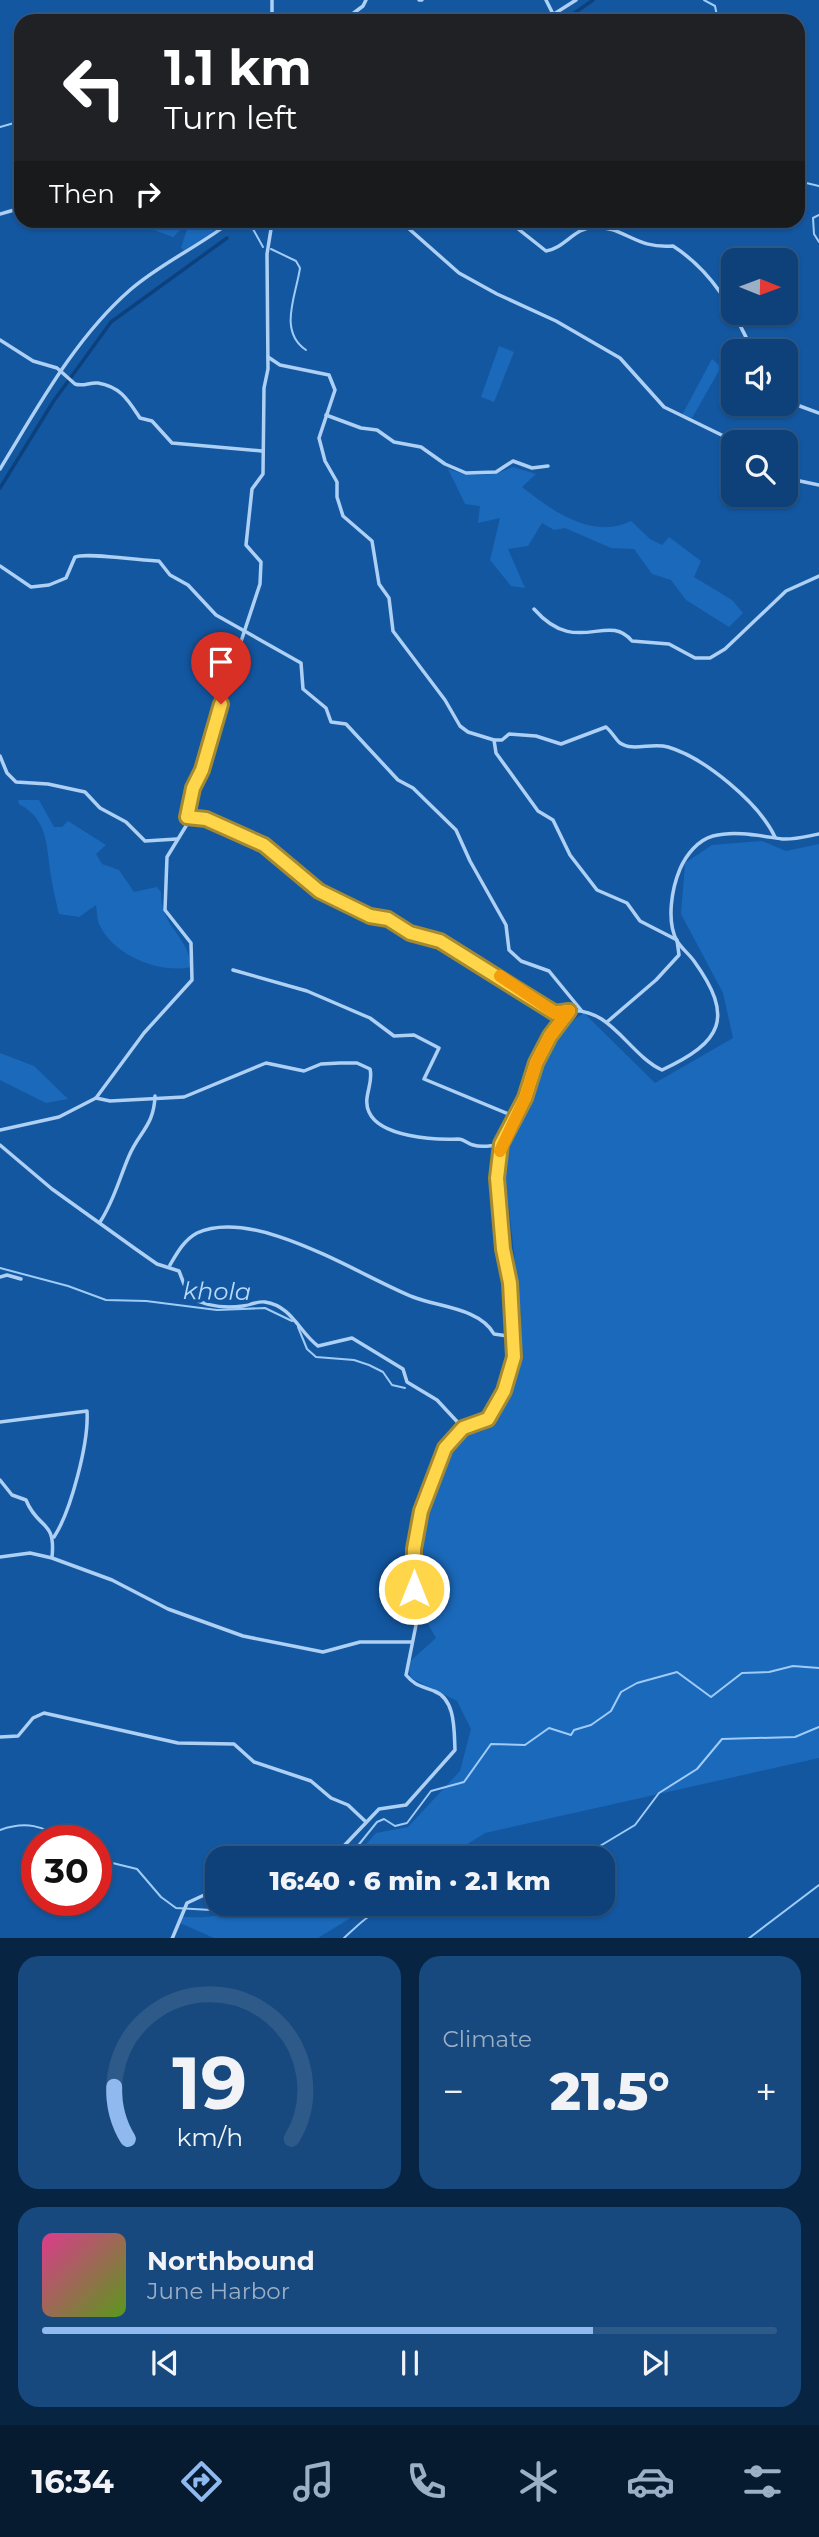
<!DOCTYPE html>
<html lang="en">
<head>
<meta charset="utf-8">
<style>
	body { margin:0; font-family:Montserrat,sans-serif; background:#17487e; color:#f1f3f6; height:100vh; display:flex; flex-direction:column; font-size:26px; white-space:nowrap }
	* { box-sizing:border-box; margin:0 }
	p { font-size:23px; color:#9bafc6 }
	.icon { flex:none; width:38px; height:38px; fill:none; stroke:currentColor; stroke-width:2; stroke-linecap:round; stroke-linejoin:round }
	.map { position:relative; height:1938px; overflow:hidden }
	.side { display:flex; flex-direction:column; gap:18px; padding:18px; background:#082443; flex:1 }
	.side>* { flex:none }
	.banner { position:absolute; left:14px; top:14px; width:791px; height:214px; border-radius:21px; box-shadow:0 2px 5px #0004,0 0 0 2px #2e5a8a; background:#202124; color:#fff; overflow:hidden }
	.needle { width:46px; rotate:91deg }
	.buttons { position:absolute; left:721px; top:248px; display:grid; gap:14px }
	.buttons a { display:grid; place-items:center; width:77px; height:77px; border-radius:14px; background:#0e4179; box-shadow:0 2px 5px #0004,0 0 0 2px #2e5a8a; font-size:35px }
	.speed { position:absolute; left:21px; top:1825px; display:flex; gap:14px; font-size:35px; font-weight:700; text-align:center }
	.speed>* { display:grid; place-content:center; width:91px; height:91px; border-radius:50%; background:#0e4179; box-shadow:0 2px 5px #0004,0 0 0 2px #2e5a8a; line-height:1 }
	.speed .limit { border:10px solid #d22; background:#fff; color:#111 }
	.pin { position:absolute; display:grid; place-items:center; width:60px; height:60px; color:#fff; margin:-72px -30px; border-radius:50% 50% 50% 0; rotate:-45deg; box-shadow:0 0 7px #0007 }
	.pin .icon { rotate:45deg }
	.me { position:absolute; width:77px; margin:-38px; rotate:0deg; stroke-linejoin:round; filter:drop-shadow(0 0 5px #0008) }
	.turn { display:flex; align-items:center; gap:24px; height:147px; padding:0 35px; font-size:32px }
	.turn .icon { width:91px; height:91px; stroke-width:2.5 }
	.turn b { display:block; font-size:49px; line-height:60px }
	.then { display:flex; align-items:center; height:66px; padding:0 35px; background:#0003; gap:14px; font-size:26px }
	.big { font-size:52px; font-weight:800; line-height:1.1 }
	.side .tile { flex:1; display:flex; flex-direction:column; justify-content:center; gap:10px; min-width:0; padding:0 24px; border-radius:21px; background:#17487e }
	.side .dial { align-items:center; gap:0 }
	.dial svg { height:182px; overflow:visible; fill:none; stroke:#2e5a8a; stroke-width:7; stroke-linecap:round; text-anchor:middle }
	.dial text { fill:#f1f3f6; stroke:none }
	.song { display:flex; align-items:center; gap:21px }
	.cover { width:84px; height:84px; border-radius:10px; background:linear-gradient(135deg,hsl(330 70% 55%),hsl(90 70% 35%)) }
	.played { height:7px; border-radius:4px; background:linear-gradient(90deg,#90b9f0 75%,#2e5a8a 75%) }
	.keys { display:flex; justify-content:space-around; direction:ltr }
	.heat { display:flex; justify-content:space-between; align-items:center; font-size:38px; direction:ltr }
	.side .tiles { flex:1; display:grid; gap:18px; grid-template-columns:1fr 1fr }
	.tile:last-child { grid-column:span 2 }
	.trip { position:absolute; left:205px; top:1846px; width:410px; height:70px; border-radius:21px; background:#0e4179; box-shadow:0 2px 5px #0004,0 0 0 2px #2e5a8a; font-weight:800; line-height:70px; text-align:center }
	.menu { display:flex; height:112px; justify-content:space-around; align-items:center; background:#061a30; color:#9bafc6 }
	.menu .icon { width:49px; height:49px }
	.menu .on { color:#90b9f0 }
	.menu b { font-size:32px; color:#f1f3f6 }
	.map>svg:first-child { display:block }
	.green { fill:#1b69bb }
	.lines { fill:none; stroke-linecap:round; stroke-linejoin:round }
	.stream { stroke:#9fcbf7; stroke-width:2 }
	.canal { stroke:#0c417d; stroke-width:3.5 }
	.minor { stroke:#add0f4; stroke-width:3.5 }
	.route-casing { stroke:#a68a30; stroke-width:18 }
	.route { stroke:#ffd54a; stroke-width:12 }
	.slow { stroke:#f59e0b; stroke-width:12 }
	.labels { text-anchor:middle; dominant-baseline:central; stroke-width:7; stroke-linejoin:round; paint-order:stroke }
	.water-label { font-size:24px; font-style:italic; fill:#badafa; stroke:#1357a1 }
</style>
</head>
<body>
<div class="map">
<svg width="819" height="1939" viewBox="0 0 819 1939">
	<rect width="100%" height="100%" fill="#1357a1"/>
	<g class="green">
		<polygon points="136,220 225,221 207,237 184,250 181,248 189,223 178,222 176,226 180,230 173,237 135,223"/>
		<polygon points="499,346 514,352 494,402 481,397"/>
		<polygon points="712,359 721,367 692,418 682,415"/>
		<path d="M513,467l23,7 -14,13c30,24 71,53 109,34l19,18 12,6 7,-8 32,24 -7,16 38,23 11,13 -14,14 -43,-27 -15,-20 -19,-6 -18,-25 -23,-1 -46,-20 -11,2 -12,-7 -14,23 -20,3 17,39 -14,-2 -21,-26 10,-42 -22,5 2,-17 -15,-2 -17,-35c24,8 41,9 65,-2z"/>
		<path d="M18,800h21l15,27h8l6,-6 38,24 -10,9 6,10 17,6 15,22 23,-5 4,5c-1,35 27,42 30,75 -31,7 -76,-11 -91,-41 -3,-5 -3,-15 -4,-21l-17,12 -20,-3c-3,-12 -6,-25 -8,-38 -5,-30 -2,-56 -32,-72z"/>
		<polygon points="762,841 786,851 819,844 819,1758 485,1833 445,1858 354,1858 376,1833 408,1827 460,1771 471,1729 457,1701 411,1678 407,1664 436,1638 424,1617 412,1555 436,1461 462,1437 482,1431 505,1402 520,1357 521,1315 506,1182 506,1122 534,1081 559,1030 584,1013 655,1083 733,1038 723,993 681,914 685,863 712,845"/>
		<polygon points="0,1053 34,1066 68,1099 46,1103 0,1080"/>
		<path d="M235,1904h138l-55,34h-104l-34,-15 1,-6c17,0 44,3 54,-13z"/>
	</g>
	<g class="lines">
		<g class="stream">
			<polyline points="704,0 715,6 718,21"/>
			<polyline points="0,127 21,121"/>
			<polyline points="798,181 819,186"/>
			<polyline points="819,215 813,218 814,234 819,242"/>
			<polyline points="248,220 263,247"/>
			<path d="M271,249l25,12 4,7c-4,28 -22,63 6,82"/>
			<polyline points="0,1268 68,1286 106,1300 146,1301 217,1310 265,1308 292,1321"/>
			<polyline points="298,1327 307,1349 316,1357 354,1360 369,1365 383,1372 392,1385 405,1388"/>
			<path d="M0,1830c25,-9 44,-5 64,11"/>
			<polyline points="348,1858 377,1822 384,1819 395,1826 407,1823 431,1791 464,1782 491,1744 525,1745 549,1728 571,1735 574,1730 591,1725 611,1711 621,1692 637,1683 677,1672 711,1697 742,1673 769,1672 793,1666 819,1668"/>
			<polyline points="580,1858 635,1825 659,1793 697,1769 722,1739 795,1737 819,1727"/>
			<polyline points="96,1859 137,1869 161,1897 176,1908 211,1910 226,1904"/>
			<path d="M343,1939c12,-11 25,-25 40,-30 34,-13 75,13 109,-5"/>
			<polyline points="748,1939 819,1885"/>
		</g>
		<g class="canal">
			<polyline points="563,21 593,0"/>
			<polyline points="0,488 53,402 111,322 227,238"/>
		</g>
		<g class="minor">
			<polyline points="419,0 422,0"/>
			<polyline points="546,0 553,14"/>
			<polyline points="272,21 272,0"/>
			<polyline points="343,21 363,6 366,0"/>
			<polyline points="543,21 576,0"/>
			<polyline points="0,214 21,208"/>
			<polyline points="65,220 74,220"/>
			<polyline points="399,220 459,273 497,294 556,321 620,358 664,407 738,443"/>
			<path d="M507,220l39,31c19,-3 28,-23 48,-24 32,0 40,22 79,19 39,25 61,64 80,106"/>
			<path d="M0,340l33,21 24,7 18,16c9,3 14,-2 23,-1 23,4 30,17 42,35l12,3 20,22 90,8"/>
			<polyline points="268,357 280,365 329,375 335,390 319,438 325,461 337,482 337,497 343,516 372,541 379,584 389,598 393,631 445,700 460,726 468,732 494,740 496,753 538,811 553,820 570,855 597,890 627,903 640,921 677,940 679,955 656,980 607,1022"/>
			<polyline points="786,391 797,405 819,413"/>
			<polyline points="326,415 361,428 377,430 394,442 421,447 445,464 466,473 496,472 513,461 532,468 548,466"/>
			<path d="M0,469c38,-62 75,-131 130,-179 31,-27 70,-44 103,-70"/>
			<polyline points="786,473 800,481 819,485"/>
			<path d="M0,566l31,21 18,-2 17,-7 9,-21c12,-5 65,4 84,4l11,14 18,10 28,30 85,48 2,26 23,19 5,14 15,2 52,56 15,8 43,42 14,31 36,64 3,25 12,11 28,10 32,39"/>
			<path d="M534,609c43,49 73,2 98,32l37,3 26,14h15l15,-9 61,-58 33,-15"/>
			<path d="M494,740h8l7,-6 27,2 25,8 45,-17c6,5 10,13 14,16 13,9 32,-1 48,4 37,11 91,56 107,90"/>
			<polyline points="0,756 7,773 16,782 48,784 85,792 100,808 126,822 145,841 177,839"/>
			<polyline points="187,817 206,819 264,845 319,891 370,916 388,919 410,933 440,941 556,1013 567,1011"/>
			<polyline points="233,970 307,991 370,1018 394,1036 414,1035 439,1048 424,1079 516,1117"/>
			<path d="M96,1098l14,3 74,-4 82,-34 38,8 17,-7 19,-1h17l13,6c4,15 -8,28 -1,43 11,25 65,28 89,27 6,0 10,5 15,6 9,3 19,1 28,-1"/>
			<polyline points="0,1130 59,1117 96,1098 144,1033 192,980 191,943 165,910 167,857 186,826 193,788 202,770 214,723 260,584 261,562 246,545 252,489 263,474 264,388 268,369 267,254 271,229 264,220"/>
			<path d="M0,1145l52,44 85,61 20,14 22,7 10,26c17,9 34,12 54,9 6,-1 15,-5 22,-4 27,4 34,30 53,44l34,-8 51,31 4,13 30,18 26,28"/>
			<path d="M100,1222c14,-21 19,-43 29,-66 10,-24 25,-30 26,-60"/>
			<path d="M170,1265c7,-12 14,-25 27,-32 58,-27 163,43 216,64 25,10 67,11 81,37l14,2 5,6"/>
			<polyline points="0,1277 7,1275 21,1279"/>
			<path d="M0,1422l87,-11c2,31 -16,100 -33,126"/>
			<path d="M0,1480l12,15 14,5c12,30 30,19 26,57"/>
			<polyline points="0,1557 30,1553 52,1558 112,1580 168,1609 243,1636 323,1652 360,1642 411,1642"/>
			<polyline points="0,1737 18,1736 33,1718 44,1713 178,1743 234,1744 254,1762 311,1781 331,1798 348,1805 365,1821"/>
			<path d="M268,1858l9,-7 36,5 28,-7 38,-40 27,-4 49,-55c-1,-19 1,-51 -21,-59 -12,-5 -19,-5 -28,-16l11,-55 -3,-71 7,-38 24,-63 18,-20 25,-9 16,-28 10,-33 -3,-75 -8,-34 -6,-71 4,-34 24,-45 11,-36 33,-52c41,-5 60,44 93,59 60,-28 73,-52 32,-109 -5,-7 -12,-12 -17,-20 -11,-20 -5,-53 3,-72 6,-14 18,-29 33,-33 22,-6 48,0 69,3 12,1 26,-3 37,-5"/>
			<polyline points="172,1939 187,1903 217,1889"/>
		</g>
	</g>
	<g class="lines">
		<defs>
			<polyline id="route" points="221,704 202,770 193,788 187,817 206,819 264,845 319,891 370,916 388,919 410,933 440,941 555,1013 569,1011 550,1036 536,1063 525,1098 501,1144 497,1178 503,1249 510,1283 514,1357 504,1391 488,1419 463,1428 445,1448 421,1511 414,1549 414,1589"/>
		</defs>
		<use href="#route" class="route-casing"/>
		<use href="#route" class="route"/>
		<polyline class="slow" points="500,1151 525,1098 536,1063 550,1036 569,1011 555,1013 500,976"/>
	</g>
	<g class="labels">
		<g class="water-label">
			<text transform="translate(217 1291) rotate(1)">khola</text>
		</g>
	</g>
</svg>
<div class="buttons">
<a><svg class="needle" viewBox="-14 -14 28 28"><path d="M0-13l5 13h-10z" fill="#e53935"/><path d="M0 13l5-13h-10z" fill="#9bafc6"/></svg></a>
<a><svg class="icon" aria-label="sound" viewBox="0 0 24 24"><path d="M4 9h4l5-4v14l-5-4H4zM17 9q2 3 0 6"/></svg></a>
<a><svg class="icon" aria-label="search" viewBox="0 0 24 24"><circle cx="10" cy="10" r="6"/><path d="M15 15l6 6"/></svg></a>
</div>
<div class="speed"><div class="limit">30</div></div>
<div class="pin" style="left:221px;top:704px;background:#d93025"><svg class="icon" aria-label="arrive" viewBox="0 0 24 24"><path d="M6 21V4h12l-3 4 3 4H6"/></svg></div>
<svg class="me" style="left:414px;top:1589px" viewBox="-20 -20 40 40"><circle r="17" fill="#ffd54a" stroke="#fff" stroke-width="3"/><path d="M0-11L8 9 0 5-8 9z" fill="#fff"/></svg>
<div class="trip">16:40 · 6 min · 2.1 km</div>
<div class="banner">
<div class="turn"><svg class="icon" aria-label="left" viewBox="0 0 24 24"><path d="M17 20v-9H6M10 6l-5 5 5 5"/></svg><div><b>1.1 km</b>Turn left</div></div>
<div class="then">Then<svg class="icon" aria-label="right" viewBox="0 0 24 24"><path d="M7 20v-9h11M14 6l5 5-5 5"/></svg></div>
</div>
</div>
<section class="side">
<div class="tiles">
<div class="tile dial"><svg viewBox="0 0 100 80">
<path d="M14 69A42 42 0 1 1 86 69"/>
<path d="M14 69A42 42 0 0 1 8 46" stroke="#90b9f0"/>
<text x="50" y="56" font-size="32" font-weight="700">19</text>
<text x="50" y="72" font-size="11">km/h</text>
</svg></div>
<div class="tile"><p>Climate</p>
<div class="heat"><a>−</a><b class="big">21.5°</b><a>+</a></div>
</div>
<div class="tile">
<div class="song"><i class="cover"></i><div><b>Northbound</b><p>June Harbor</p></div></div>
<div class="played"></div>
<div class="keys"><svg class="icon" aria-label="previous" viewBox="0 0 24 24"><path d="M18 5L8 12l10 7zM5 5v14"/></svg><svg class="icon" aria-label="pause" viewBox="0 0 24 24"><path d="M8 5v14M16 5v14"/></svg><svg class="icon" aria-label="next" viewBox="0 0 24 24"><path d="M6 5l10 7-10 7zM19 5v14"/></svg></div>
</div>
</div>
</section>
<nav class="menu">
<b>16:34</b>
<svg class="icon on" aria-label="directions" viewBox="0 0 24 24"><path d="M12 3l9 9-9 9-9-9zM9 14v-3h6M13 9l2 2-2 2"/></svg>
<svg class="icon" aria-label="music" viewBox="0 0 24 24"><path d="M9 18V5l10-2v13"/><circle cx="6" cy="18" r="3"/><circle cx="16" cy="16" r="3"/></svg>
<svg class="icon" aria-label="phone" viewBox="0 0 24 24"><path d="M5 4h4l2 5-3 2q2 4 5 5l2-3 5 2v4C11 20 4 13 5 4z"/></svg>
<svg class="icon" aria-label="climate" viewBox="0 0 24 24"><path d="M12 3v18M4 7l16 10M4 17L20 7"/></svg>
<svg class="icon" aria-label="car" viewBox="0 0 24 24"><path d="M5 17H2v-5l4-1 3-4h7l3 4 3 1v5h-3M9 17h6M6 11h13"/><circle cx="7" cy="17" r="2"/><circle cx="17" cy="17" r="2"/></svg>
<svg class="icon" aria-label="filters" viewBox="0 0 24 24"><path d="M4 7h16M4 17h16"/><circle cx="9" cy="7" r="2"/><circle cx="15" cy="17" r="2"/></svg>
</nav>
</body>
</html>
